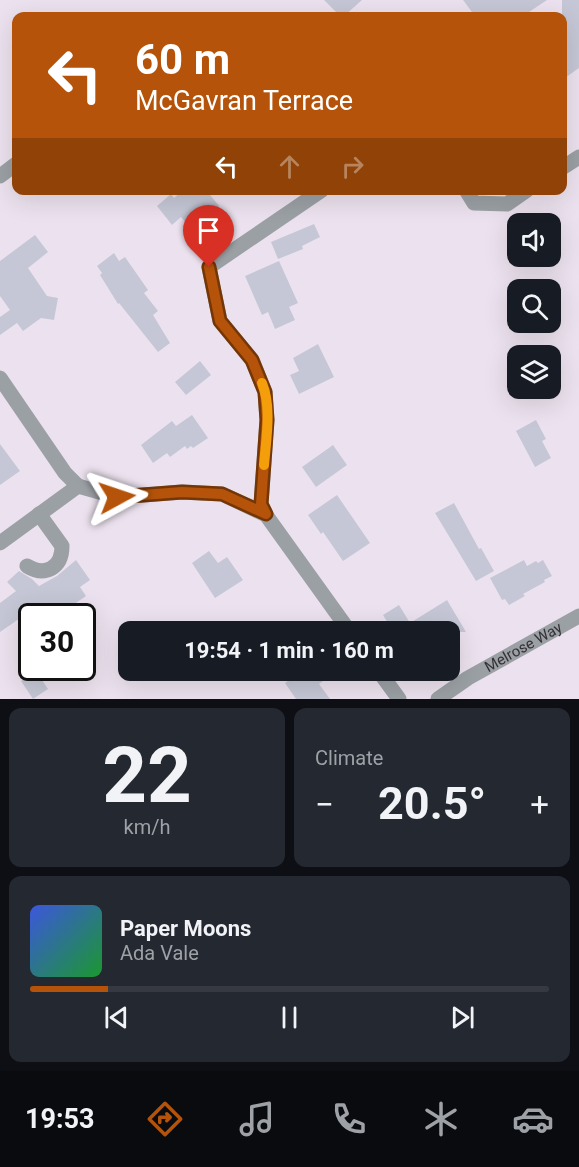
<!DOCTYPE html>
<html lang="en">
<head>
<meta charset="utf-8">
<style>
	body { margin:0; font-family:Roboto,sans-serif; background:#242831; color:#f1f3f6; height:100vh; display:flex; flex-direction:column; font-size:22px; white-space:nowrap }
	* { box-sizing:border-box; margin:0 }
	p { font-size:20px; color:#9ea1a6 }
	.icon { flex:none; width:33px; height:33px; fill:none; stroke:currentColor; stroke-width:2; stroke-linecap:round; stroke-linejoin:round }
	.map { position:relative; height:699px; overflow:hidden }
	.drawer { display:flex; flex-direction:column; gap:9px; padding:9px; background:#0d0f14; flex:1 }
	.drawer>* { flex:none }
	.banner { position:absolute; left:12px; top:12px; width:555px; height:183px; border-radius:12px; box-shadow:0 6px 24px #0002; background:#b45309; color:#fff; overflow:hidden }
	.controls { position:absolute; left:507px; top:213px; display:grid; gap:12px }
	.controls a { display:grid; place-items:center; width:54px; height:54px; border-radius:12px; background:#171b24; box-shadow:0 6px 24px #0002; font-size:30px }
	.speed { position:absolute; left:18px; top:603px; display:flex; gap:12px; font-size:30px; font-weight:700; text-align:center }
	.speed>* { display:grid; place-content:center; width:78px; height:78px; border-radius:50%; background:#171b24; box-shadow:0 6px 24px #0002; line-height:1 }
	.speed .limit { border:3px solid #111; border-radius:9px; background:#fff; color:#111 }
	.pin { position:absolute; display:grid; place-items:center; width:51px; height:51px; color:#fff; margin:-62px -26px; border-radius:50% 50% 50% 0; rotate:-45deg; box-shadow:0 0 6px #0007 }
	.pin .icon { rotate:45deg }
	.me { position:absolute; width:66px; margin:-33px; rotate:85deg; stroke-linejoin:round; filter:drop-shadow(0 0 4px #0008) }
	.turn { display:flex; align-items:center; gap:21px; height:126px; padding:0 24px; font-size:27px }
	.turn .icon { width:78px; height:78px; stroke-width:2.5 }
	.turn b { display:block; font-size:42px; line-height:51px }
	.lanes { display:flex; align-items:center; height:57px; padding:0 24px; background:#0003; justify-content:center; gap:30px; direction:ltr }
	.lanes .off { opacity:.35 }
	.big { font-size:45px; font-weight:700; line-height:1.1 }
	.drawer .tile { flex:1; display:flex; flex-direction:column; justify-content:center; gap:9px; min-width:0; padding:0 21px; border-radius:12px; background:#242831 }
	.drawer .dial { align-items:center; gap:0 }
	.dial b { font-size:78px; line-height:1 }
	.song { display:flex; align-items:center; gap:18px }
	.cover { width:72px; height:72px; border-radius:9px; background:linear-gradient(135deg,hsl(230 70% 55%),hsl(130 70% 35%)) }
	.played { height:6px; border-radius:3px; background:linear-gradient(90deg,#b45309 15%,#363941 15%) }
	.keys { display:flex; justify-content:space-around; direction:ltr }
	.heat { display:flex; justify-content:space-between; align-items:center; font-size:33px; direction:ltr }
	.drawer .tiles { flex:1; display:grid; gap:9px; grid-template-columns:1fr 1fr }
	.tile:last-child { grid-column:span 2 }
	.trip { position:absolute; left:118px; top:621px; width:342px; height:60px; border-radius:12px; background:#171b24; box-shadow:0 6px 24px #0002; font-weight:700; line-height:60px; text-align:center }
	.tab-bar { display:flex; height:96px; justify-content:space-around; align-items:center; background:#090b0e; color:#9ea1a6 }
	.tab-bar .icon { width:42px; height:42px }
	.tab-bar .on { color:#b45309 }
	.tab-bar b { font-size:27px; color:#f1f3f6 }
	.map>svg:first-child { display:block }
	.building { fill:#c6c7d6 }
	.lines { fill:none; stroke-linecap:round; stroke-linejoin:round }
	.minor { stroke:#9ba0a5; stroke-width:15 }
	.route-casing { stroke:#753606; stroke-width:15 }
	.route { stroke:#b45309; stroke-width:10 }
	.slow { stroke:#f59e0b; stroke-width:10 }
	.labels { text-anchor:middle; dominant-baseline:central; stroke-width:4.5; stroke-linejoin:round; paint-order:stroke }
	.street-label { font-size:15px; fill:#343036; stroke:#f9effc }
</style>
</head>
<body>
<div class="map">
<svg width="579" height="699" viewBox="0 0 579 699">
	<rect width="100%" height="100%" fill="#ece2ef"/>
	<g class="building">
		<polygon points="324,0 362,0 344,16 340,16"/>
		<polygon points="463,0 547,0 523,16 475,16"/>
		<polygon points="562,0 579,0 579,68 562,80"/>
		<polygon points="183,190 206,190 219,206 192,229 181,217 172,225 157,206 171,194 174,198"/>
		<polygon points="314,224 320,237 302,246 303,249 278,259 271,242"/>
		<polygon points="35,235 48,252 28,268 47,296 58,298 54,320 41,318 23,331 17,323 0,335 0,317 10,310 0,296 0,261"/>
		<polygon points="114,253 119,261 125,257 148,290 144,293 158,311 153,315 170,343 158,352 119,303 118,304 100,275 102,273 97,266"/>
		<polygon points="279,261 298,303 289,307 295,320 275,329 268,312 262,315 245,276"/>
		<polygon points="318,344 334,377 299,394 290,375 299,371 293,358"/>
		<polygon points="200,361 211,375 186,395 175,382"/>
		<polygon points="192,415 208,438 193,448 191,446 187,449 185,446 170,457 167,453 153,463 141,445 172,421 176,426"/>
		<polygon points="536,420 546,439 542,441 551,458 535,467 516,431"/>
		<polygon points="0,444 20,471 0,485"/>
		<polygon points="333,445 347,465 316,487 302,467"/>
		<polygon points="337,495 370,543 343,561 323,532 321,534 308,515"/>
		<polygon points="454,503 479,549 481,548 494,571 476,581 435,513"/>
		<polygon points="209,551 218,563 227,557 243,580 215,598 192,563"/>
		<polygon points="76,560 90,580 80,587 86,596 64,611 63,609 56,614 49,604 44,607 42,603 0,632 0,603 16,591 7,582 19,571 32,579 39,586 57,576"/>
		<polygon points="524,560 527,566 536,561 538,563 543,560 552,576 544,580 545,582 523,594 525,596 509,605 505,599 502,600 490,578"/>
		<polygon points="447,600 466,632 393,632 383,615 399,605 410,623"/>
		<polygon points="303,670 315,670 323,681 319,684 330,699 296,699 285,683"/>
		<polygon points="36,671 48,689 33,699 21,681"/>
	</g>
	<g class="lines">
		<g class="minor">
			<polyline points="562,168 579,157"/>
			<polyline points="0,176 16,164"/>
			<polyline points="466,190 474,203 507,204 527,190"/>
			<polyline points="0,378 65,473 78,486 117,497 182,492 222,494 266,515 350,632"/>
			<polyline points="266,515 261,504 267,420 265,392 252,360 220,321 209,267 322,190"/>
			<polyline points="0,543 78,486"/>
			<path d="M27,566c18,11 35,2 35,-20l-23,-32"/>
			<polyline points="378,670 399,699"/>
			<path id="s1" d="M438,699l30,-21 111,-62"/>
		</g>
	</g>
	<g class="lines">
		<defs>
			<polyline id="route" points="117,497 182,492 222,494 266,514 261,504 267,420 265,392 252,360 220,321 209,267"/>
		</defs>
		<use href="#route" class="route-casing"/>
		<use href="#route" class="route"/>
		<path class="slow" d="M262,383c10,25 4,56 2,82"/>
	</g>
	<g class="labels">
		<g class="street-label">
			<text stroke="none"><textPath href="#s1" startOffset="100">Melrose Way</textPath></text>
		</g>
	</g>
</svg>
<div class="controls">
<a><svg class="icon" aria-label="sound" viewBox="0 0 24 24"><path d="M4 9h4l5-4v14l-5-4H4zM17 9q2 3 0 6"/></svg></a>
<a><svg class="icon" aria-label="search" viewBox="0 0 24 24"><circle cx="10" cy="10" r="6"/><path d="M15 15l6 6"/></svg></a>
<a><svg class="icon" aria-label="layers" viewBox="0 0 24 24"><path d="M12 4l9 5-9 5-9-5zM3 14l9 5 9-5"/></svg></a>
</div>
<div class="speed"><div class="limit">30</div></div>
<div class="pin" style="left:209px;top:267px;background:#d93025"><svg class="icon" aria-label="arrive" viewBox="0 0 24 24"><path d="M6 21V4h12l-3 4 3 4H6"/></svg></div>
<svg class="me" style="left:117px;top:497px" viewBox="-20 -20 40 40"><path d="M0-17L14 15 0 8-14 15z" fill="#b45309" stroke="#fff" stroke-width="4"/></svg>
<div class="trip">19:54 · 1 min · 160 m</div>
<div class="banner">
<div class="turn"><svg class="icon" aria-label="left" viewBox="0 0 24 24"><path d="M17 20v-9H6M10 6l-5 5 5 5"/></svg><div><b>60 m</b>McGavran Terrace</div></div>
<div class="lanes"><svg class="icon" aria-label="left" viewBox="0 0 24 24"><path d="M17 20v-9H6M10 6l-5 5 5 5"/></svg><svg class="icon off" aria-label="ahead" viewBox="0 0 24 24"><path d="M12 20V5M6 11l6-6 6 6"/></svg><svg class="icon off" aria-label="right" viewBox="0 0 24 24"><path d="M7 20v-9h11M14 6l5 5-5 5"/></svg></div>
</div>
</div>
<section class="drawer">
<div class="tiles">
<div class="tile dial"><b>22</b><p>km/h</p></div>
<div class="tile"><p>Climate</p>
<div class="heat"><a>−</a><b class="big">20.5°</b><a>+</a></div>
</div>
<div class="tile">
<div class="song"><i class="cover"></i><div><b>Paper Moons</b><p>Ada Vale</p></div></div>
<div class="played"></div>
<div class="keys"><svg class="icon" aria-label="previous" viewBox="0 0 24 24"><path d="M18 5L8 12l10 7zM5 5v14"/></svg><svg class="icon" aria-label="pause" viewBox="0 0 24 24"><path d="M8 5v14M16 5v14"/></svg><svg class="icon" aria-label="next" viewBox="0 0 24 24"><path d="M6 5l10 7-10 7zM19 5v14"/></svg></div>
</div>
</div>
</section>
<nav class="tab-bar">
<b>19:53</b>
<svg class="icon on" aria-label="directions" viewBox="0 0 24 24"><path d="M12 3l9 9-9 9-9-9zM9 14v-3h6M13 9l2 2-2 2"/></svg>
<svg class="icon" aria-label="music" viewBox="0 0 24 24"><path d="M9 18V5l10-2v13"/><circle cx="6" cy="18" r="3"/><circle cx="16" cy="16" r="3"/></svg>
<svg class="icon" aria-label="phone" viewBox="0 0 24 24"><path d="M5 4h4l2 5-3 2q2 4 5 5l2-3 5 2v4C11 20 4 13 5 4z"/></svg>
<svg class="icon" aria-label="climate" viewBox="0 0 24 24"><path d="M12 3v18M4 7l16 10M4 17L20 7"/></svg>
<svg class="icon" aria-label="car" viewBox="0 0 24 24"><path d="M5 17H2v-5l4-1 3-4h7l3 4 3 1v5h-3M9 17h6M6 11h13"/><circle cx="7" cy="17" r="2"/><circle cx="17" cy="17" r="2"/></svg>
</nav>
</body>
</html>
